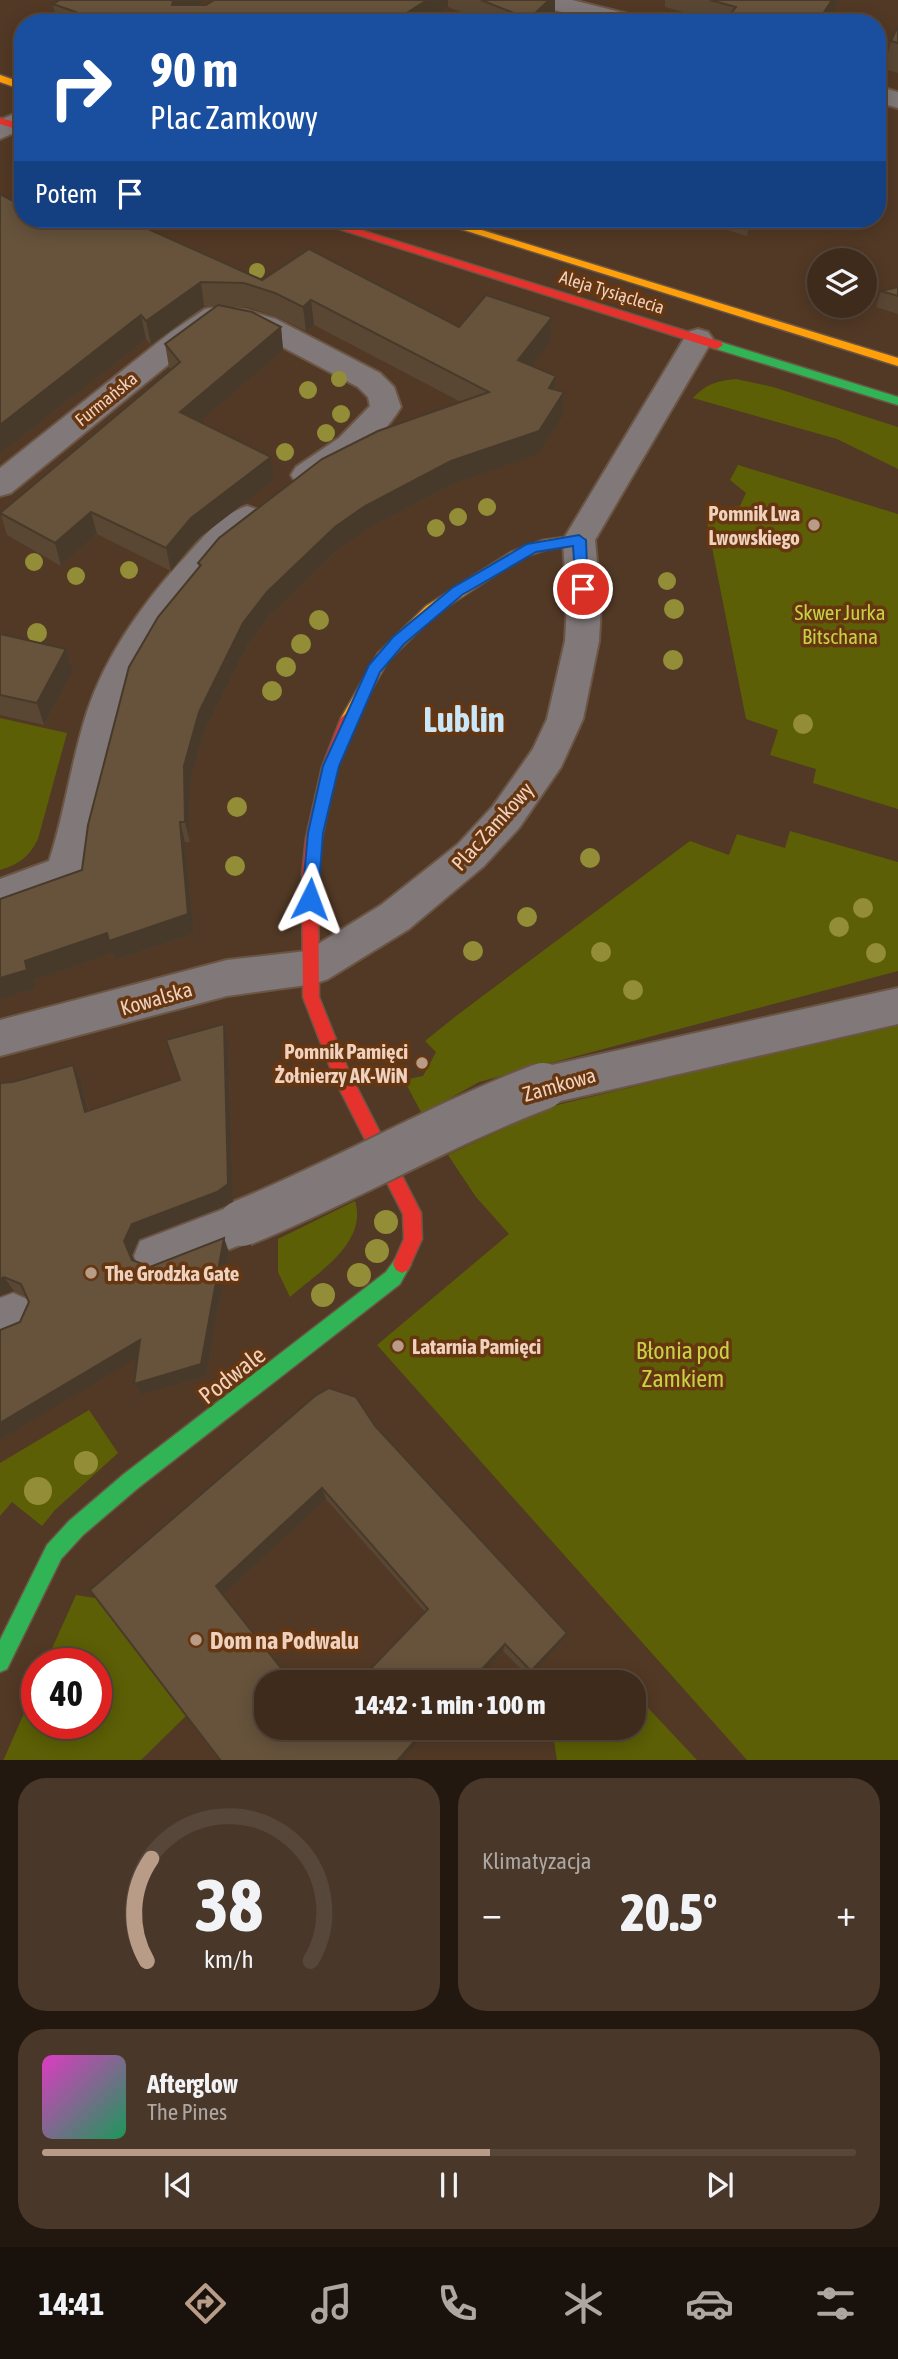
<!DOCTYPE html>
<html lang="pl">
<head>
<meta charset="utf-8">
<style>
	body { margin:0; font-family:"Asap Condensed",sans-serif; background:#493729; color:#f1f3f6; height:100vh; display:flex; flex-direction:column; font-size:26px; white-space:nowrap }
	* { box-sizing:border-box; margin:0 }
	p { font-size:23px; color:#ada7a3 }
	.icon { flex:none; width:38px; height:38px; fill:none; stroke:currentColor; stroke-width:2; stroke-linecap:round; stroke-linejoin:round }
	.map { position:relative; height:1760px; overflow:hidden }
	.side { display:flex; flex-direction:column; gap:18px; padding:18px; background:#22180f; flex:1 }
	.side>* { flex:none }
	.banner { position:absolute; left:14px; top:14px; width:872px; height:214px; border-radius:28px; box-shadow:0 4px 18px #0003,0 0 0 2px #57473b; background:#1a4fa0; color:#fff; overflow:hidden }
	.fabs { position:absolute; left:807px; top:248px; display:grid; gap:14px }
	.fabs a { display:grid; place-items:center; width:70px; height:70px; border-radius:50%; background:#3e2b1c; box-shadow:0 4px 18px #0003,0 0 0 2px #57473b; font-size:35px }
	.speed { position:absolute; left:21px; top:1648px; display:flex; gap:14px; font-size:35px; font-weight:700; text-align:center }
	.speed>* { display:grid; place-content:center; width:91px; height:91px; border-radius:50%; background:#3e2b1c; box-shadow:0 4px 18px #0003,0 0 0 2px #57473b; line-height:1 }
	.speed .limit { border:10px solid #d22; background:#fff; color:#111 }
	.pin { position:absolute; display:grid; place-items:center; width:60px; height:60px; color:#fff; margin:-30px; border:4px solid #fff; border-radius:50%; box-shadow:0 2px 7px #0007 }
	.me { position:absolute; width:77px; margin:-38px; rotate:3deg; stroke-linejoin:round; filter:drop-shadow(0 0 5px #0008) }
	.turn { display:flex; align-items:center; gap:24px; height:147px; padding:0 21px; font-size:32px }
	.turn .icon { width:91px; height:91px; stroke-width:2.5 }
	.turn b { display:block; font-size:49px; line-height:60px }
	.then { display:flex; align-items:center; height:66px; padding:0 21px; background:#0003; gap:14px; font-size:26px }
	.big { font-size:52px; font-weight:800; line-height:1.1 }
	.side .widget { flex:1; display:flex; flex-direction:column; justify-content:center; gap:10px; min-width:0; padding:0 24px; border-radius:28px; background:#493729 }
	.side .dial { align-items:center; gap:0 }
	.dial svg { height:182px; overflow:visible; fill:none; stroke:#57473b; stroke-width:7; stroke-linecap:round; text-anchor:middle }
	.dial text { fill:#f1f3f6; stroke:none }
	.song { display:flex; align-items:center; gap:21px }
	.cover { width:84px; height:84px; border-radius:10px; background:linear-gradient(135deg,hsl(310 70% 55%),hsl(150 70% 35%)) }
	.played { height:7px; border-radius:4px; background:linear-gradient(90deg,#b89c88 55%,#57473b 55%) }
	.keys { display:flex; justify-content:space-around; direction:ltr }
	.heat { display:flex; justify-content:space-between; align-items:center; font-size:38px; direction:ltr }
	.side .tiles { flex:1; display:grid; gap:18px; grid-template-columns:1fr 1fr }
	.widget:last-child { grid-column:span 2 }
	.trip { position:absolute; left:254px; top:1670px; width:392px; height:70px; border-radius:28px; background:#3e2b1c; box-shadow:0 4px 18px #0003,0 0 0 2px #57473b; font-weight:800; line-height:70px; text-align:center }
	.menu { display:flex; height:112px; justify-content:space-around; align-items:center; background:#19110b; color:#ada7a3 }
	.menu .icon { width:49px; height:49px }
	.menu .current { color:#b89c88 }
	.menu b { font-size:32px; color:#f1f3f6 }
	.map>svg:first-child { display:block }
	.green { fill:#5c5f05 }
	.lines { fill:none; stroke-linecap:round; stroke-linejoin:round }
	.street-casing { stroke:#6b5544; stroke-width:4 }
	.fast-casing { stroke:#6b5544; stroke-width:3 }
	.slow-casing { stroke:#6b5544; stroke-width:3 }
	.jam-casing { stroke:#6b5544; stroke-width:3 }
	.street { fill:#807879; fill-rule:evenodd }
	.fast { fill:#30b455; fill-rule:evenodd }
	.slow { fill:#ff9f0a; fill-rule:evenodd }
	.jam { fill:#e5322d; fill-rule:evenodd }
	.street-bridge-casing { stroke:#6b5544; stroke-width:50; stroke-linecap:butt }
	.street-bridge { stroke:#807879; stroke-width:46 }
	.tree { fill:#928d36 }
	.wall { fill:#594734 }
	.shaded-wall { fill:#483a2a }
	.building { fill:#67533c; stroke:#483a2a; stroke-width:2 }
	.route { fill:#1a73e8; stroke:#114b97; stroke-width:2 }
	.poi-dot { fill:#b89c88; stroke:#663611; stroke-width:2.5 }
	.labels { text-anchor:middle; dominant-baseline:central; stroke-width:7; stroke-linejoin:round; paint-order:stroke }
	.far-street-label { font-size:18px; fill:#efd1be; stroke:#663611 }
	.poi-label { font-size:21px; font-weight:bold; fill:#efd1be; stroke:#663611; text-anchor:end }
	.park-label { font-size:21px; fill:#c6d244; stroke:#663611 }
	.street-label { font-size:21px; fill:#efd1be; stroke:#663611 }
	.near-park-label { font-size:24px; fill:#c6d244; stroke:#663611 }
	.near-street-label { font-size:24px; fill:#efd1be; stroke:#663611 }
	.near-poi-label { font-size:24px; font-weight:bold; fill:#efd1be; stroke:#663611; text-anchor:start }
	.town-label { font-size:35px; font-weight:bold; fill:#c9e7f9; stroke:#663611 }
</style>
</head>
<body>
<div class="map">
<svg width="898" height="1761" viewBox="0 0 898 1761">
	<rect width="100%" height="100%" fill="#523925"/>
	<g class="green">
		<path d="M736,379l37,8 125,40v42l-61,-30 -144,-41c13,-14 24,-17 43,-19z"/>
		<polygon points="738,465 898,514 898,809 813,783 816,769 770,755 778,730 746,719 707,522 715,510 740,506 746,493 730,480"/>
		<path d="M0,718l67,15 -29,106c-9,18 -19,25 -38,31z"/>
		<polygon points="790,831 898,862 898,971 479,1082 422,1114 404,1080 423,1076 436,1052 425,1041 456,1016 690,841 729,855 737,834 785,848"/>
		<polygon points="898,1023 898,1760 747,1760 377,1345 509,1234 476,1197 448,1155 549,1107"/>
		<path d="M355,1201c13,42 -38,72 -65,96l-12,-25v-33z"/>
		<polygon points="89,1410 118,1453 55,1510 42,1526 12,1502 0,1516 0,1463"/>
		<polygon points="76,1595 101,1599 189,1713 141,1760 3,1761 37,1684 37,1724 96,1724 96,1664 45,1664"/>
		<polygon points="634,1693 697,1760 557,1760 554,1741 564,1727 634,1727"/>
	</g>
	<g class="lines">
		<defs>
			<g id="street">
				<polygon points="531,0 572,0 644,18 647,23 605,23 534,5"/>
				<polygon points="877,86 898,92 898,108 877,102"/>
				<polygon points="23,110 23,129 0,139 0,120"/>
				<path d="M215,307l31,3 30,9 104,54 14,14 7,20c-16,27 -71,86 -105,76l-5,-8 5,-8 43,-29 31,-32 -2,-9 -10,-10 -102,-54 -35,-7 -30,20 -180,147 -11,3v-28l171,-136 34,-23z"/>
				<polygon points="698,329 708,332 713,339 595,540 601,606 599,641 583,719 561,767 519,828 484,866 409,929 328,979 314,984 227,996 0,1056 0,1020 227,960 307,951 381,905 458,844 493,806 533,749 547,719 565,641 567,606 563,540 688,332"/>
				<path d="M247,506l12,4 4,8c-9,16 -28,28 -41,41 -32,33 -62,72 -83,113 -35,66 -28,145 -60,211l-79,28v-32l49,-18c16,-48 22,-100 38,-149 19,-58 58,-112 99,-156 17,-19 36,-42 61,-50z"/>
				<polygon points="898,988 898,1024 543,1105 528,1099 522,1086 528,1073 543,1067"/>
				<polygon points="242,1202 258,1208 264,1223 258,1238 156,1278 140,1271 134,1256 140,1241"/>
				<polygon points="13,1293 29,1300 36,1316 29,1332 0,1344 0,1298"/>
			</g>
			<g id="fast">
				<polygon points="717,341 898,397 898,405 713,348 711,345"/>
				<polygon points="402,1255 408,1258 411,1264 400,1284 138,1488 83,1535 61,1559 7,1669 0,1672 0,1640 47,1545 69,1521 124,1474 386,1272 396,1258"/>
			</g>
			<g id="slow">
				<polygon points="0,75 23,83 23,90 0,82"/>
				<polygon points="429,219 446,219 898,358 898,366"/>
				<polygon points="579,535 584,537 586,540 584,543 545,550 521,558 436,614 388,661 353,722 343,722 341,718 378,653 426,606 511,552 543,540"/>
			</g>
			<g id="jam">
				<polygon points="0,118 23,124 23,131 0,124"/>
				<polygon points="308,219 325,219 721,342 723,345 717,349 713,348"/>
				<polygon points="348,712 355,718 336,767 322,838 318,874 319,997 349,1072 421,1213 422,1239 408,1270 402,1273 396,1270 393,1264 404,1239 403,1214 335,1080 303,997 302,874 306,838 322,767 341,718"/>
			</g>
		</defs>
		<use href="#street" class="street-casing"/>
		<use href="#fast" class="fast-casing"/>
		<use href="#slow" class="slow-casing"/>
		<use href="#jam" class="jam-casing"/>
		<use href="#street" class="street"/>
		<use href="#fast" class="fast"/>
		<use href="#slow" class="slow"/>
		<use href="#jam" class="jam"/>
		<defs>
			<path id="street-bridge" d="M242,1223c102,-41 198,-98 301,-137"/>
		</defs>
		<use href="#street-bridge" class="street-bridge-casing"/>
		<use href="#street-bridge" class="street-bridge"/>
	</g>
	<g class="tree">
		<circle cx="257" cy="271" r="8"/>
		<circle cx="339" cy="379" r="8"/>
		<circle cx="308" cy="390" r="9"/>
		<circle cx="341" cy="414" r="9"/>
		<circle cx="326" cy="433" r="9"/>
		<circle cx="285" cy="452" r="9"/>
		<circle cx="487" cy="507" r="9"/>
		<circle cx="458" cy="517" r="9"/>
		<circle cx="436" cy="528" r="9"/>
		<circle cx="34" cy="562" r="9"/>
		<circle cx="129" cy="570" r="9"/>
		<circle cx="76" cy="576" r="9"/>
		<circle cx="667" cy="581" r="9"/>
		<circle cx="674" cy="609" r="10"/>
		<circle cx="319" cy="620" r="10"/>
		<circle cx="37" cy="633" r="10"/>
		<circle cx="301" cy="644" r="10"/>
		<circle cx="673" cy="660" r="10"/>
		<circle cx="286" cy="667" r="10"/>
		<circle cx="272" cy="691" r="10"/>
		<circle cx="803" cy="724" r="10"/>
		<circle cx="237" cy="807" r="10"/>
		<circle cx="590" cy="858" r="10"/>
		<circle cx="235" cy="866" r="10"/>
		<circle cx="863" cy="908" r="10"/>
		<circle cx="527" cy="917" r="10"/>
		<circle cx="839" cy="927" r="10"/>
		<circle cx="473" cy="951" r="10"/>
		<circle cx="601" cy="952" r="10"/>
		<circle cx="876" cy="953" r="10"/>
		<circle cx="633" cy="990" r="10"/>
		<circle cx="386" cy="1222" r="12"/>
		<circle cx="377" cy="1251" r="12"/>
		<circle cx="359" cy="1275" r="12"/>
		<circle cx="323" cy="1295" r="12"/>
		<circle cx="86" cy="1463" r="12"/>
		<circle cx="38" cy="1491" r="14"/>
	</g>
	<g class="wall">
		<polygon points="60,0 206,0 199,5 206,5 214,0 555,0 555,13 545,23 488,23 448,7 423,23 57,23 53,4"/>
		<polygon points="665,0 840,0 826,23 723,23 665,7"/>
		<polygon points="898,26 898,73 884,69 891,41"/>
		<polygon points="0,194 23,219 262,280 459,327 552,317 551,341 531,365 556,376 556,390 564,392 563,416 538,454 451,485 367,529 337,550 270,615 247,646 203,734 189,787 190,842 185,842 194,934 116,960 113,953 34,980 36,988 0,1000 0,899 82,870 199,568 198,563 461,402 314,325 306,331 277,317 247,307 226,307 281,327 283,350 200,422 274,480 195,541 171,571 97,534 61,566 7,535 0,512 171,370 169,367 165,344 216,307 204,306 151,345 146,339 0,454"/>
		<polygon points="690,219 758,219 747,236"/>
		<polygon points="898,287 898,314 876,307 881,291"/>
		<polygon points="0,634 66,649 73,671 44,725 0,715"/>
		<polygon points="224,1024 228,1041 233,1199 222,1207 139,1239 132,1255 134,1260 150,1267 229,1252 206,1376 141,1395 134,1384 137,1357 0,1440 0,1330 20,1322 29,1302 26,1296 14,1291 0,1296 0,1083 81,1081 89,1110 180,1080"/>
		<polygon points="375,1426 567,1633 564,1640 529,1677 503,1651 425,1612 326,1499 223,1595 266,1727 221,1761 90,1590"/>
	</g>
	<g class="shaded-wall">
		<polygon points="174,0 206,0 176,21 172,5 173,1"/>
		<polygon points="427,0 448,0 448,7 423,23 391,23"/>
		<polygon points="549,0 555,0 555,13 545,23 529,23 529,19"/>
		<polygon points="832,0 840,0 826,23 817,23"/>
		<polygon points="114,13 116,23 101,23 101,21"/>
		<polygon points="751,219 758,219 747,236"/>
		<polygon points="201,282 204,306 151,345 146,321"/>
		<polygon points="311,300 314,325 306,331 303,307"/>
		<polygon points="141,315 146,339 0,454 0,425"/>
		<polygon points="552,317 551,341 517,384 518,360"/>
		<polygon points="281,327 283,350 185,435 180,412"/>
		<polygon points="556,376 555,400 549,388"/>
		<polygon points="564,392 563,416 538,454 451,485 367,529 337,550 270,615 247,646 203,734 189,787 190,842 185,822 184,766 199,712 243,623 267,592 335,527 365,506"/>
		<polygon points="271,457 274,480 195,541 171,571 166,548 191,518"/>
		<polygon points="91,512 97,534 61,566 55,543"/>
		<polygon points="66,649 73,671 44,725 37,703"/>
		<polygon points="180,822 185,842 194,934 116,960 113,953 34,980 36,988 0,1000 0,978 25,961"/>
		<polygon points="224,1024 228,1041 233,1199 222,1207 139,1239 132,1255 139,1273 124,1241"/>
		<polygon points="73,1065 81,1081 93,1128 85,1112"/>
		<polygon points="224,1238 229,1252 206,1376 141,1395 134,1384"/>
		<polygon points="4,1277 14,1291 0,1296 0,1279"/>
		<polygon points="140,1340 147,1352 0,1440 0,1423"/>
		<polygon points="322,1488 326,1499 223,1595 216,1586"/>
		<polygon points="567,1633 564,1640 529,1677 531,1671"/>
		<polygon points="505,1644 503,1651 475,1682 470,1682"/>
		<polygon points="427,1727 432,1727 402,1761 397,1761"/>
	</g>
	<g class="building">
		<polygon points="60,0 174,0 173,1 172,5 206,5 214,0 427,0 391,23 134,23 114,13 101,21 53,4"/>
		<polygon points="481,0 549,0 529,19"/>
		<polygon points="710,0 832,0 817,23 723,23 736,7"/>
		<polygon points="898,26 898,43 891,41"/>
		<polygon points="0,194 23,206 23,219 126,219 262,280 309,249 459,327 486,295 552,317 518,360 556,376 549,388 564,392 539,431 451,461 365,506 335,527 267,592 243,623 199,712 184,766 185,822 180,822 188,914 109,941 107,933 25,961 27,970 0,978 0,899 82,870 88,825 129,667 158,617 201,565 198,563 219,538 322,459 378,431 489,392 311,300 303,307 275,293 244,283 201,282 146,321 141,315 0,425"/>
		<polygon points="898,287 898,296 881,291"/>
		<polygon points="218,305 252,312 281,327 180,412 271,457 191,518 166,548 91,512 55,543 0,513 180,362 165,344"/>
		<polygon points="0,634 66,649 37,703 0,695"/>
		<polygon points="224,1024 228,1184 217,1192 132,1224 124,1241 132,1260 150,1267 224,1238 201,1364 134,1384 140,1340 0,1423 0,1330 20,1322 29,1302 21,1284 4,1277 0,1279 0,1083 13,1082 73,1065 85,1112 180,1080 166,1040"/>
		<polygon points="329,1388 356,1397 375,1426 567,1633 531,1671 505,1644 470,1682 358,1682 428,1609 322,1488 216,1586 292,1682 266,1682 266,1727 427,1727 397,1761 221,1761 90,1590 315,1396"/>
	</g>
	<polygon class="route" points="579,535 586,540 588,593 583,594 576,589 573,546 536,552 462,595 404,644 380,672 339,766 323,833 318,899 315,903 304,903 302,899 308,833 323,766 369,665 393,637 452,588 527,544"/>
	<g class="poi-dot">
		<circle cx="814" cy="525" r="7"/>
		<circle cx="422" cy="1063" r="7"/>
		<circle cx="91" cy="1273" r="7"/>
		<circle cx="398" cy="1346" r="7"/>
		<circle cx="196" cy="1640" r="7"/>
	</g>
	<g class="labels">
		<g class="far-street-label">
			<text transform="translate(612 292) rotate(17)">Aleja Tysiąclecia</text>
			<text transform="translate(106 399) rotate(-39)">Furmańska</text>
		</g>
		<g class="poi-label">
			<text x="800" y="513">Pomnik Lwa<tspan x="800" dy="24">Lwowskiego</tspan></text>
			<text x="408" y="1051">Pomnik Pamięci<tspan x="408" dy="24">Żołnierzy AK-WiN</tspan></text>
			<text x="105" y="1273" text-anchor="start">The Grodzka Gate</text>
			<text x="412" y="1346" text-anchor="start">Latarnia Pamięci</text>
		</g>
		<g class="park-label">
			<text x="840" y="612">Skwer Jurka<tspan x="840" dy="24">Bitschana</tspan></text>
		</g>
		<g class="street-label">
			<text transform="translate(492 826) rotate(-48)">Plac Zamkowy</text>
			<text transform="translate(156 998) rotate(-16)">Kowalska</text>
			<text transform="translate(559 1084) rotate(-16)">Zamkowa</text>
		</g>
		<g class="near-park-label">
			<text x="683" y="1350">Błonia pod<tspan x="683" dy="28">Zamkiem</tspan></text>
		</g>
		<g class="near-street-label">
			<text transform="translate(232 1375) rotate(-38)">Podwale</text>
		</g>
		<g class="near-poi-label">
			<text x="210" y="1640">Dom na Podwalu</text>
		</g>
		<g class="town-label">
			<text x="464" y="719">Lublin</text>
		</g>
	</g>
</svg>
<div class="fabs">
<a><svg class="icon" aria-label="layers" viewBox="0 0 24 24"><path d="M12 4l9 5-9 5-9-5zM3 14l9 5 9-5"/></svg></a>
</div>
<div class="speed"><div class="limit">40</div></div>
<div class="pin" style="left:583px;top:589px;background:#d93025"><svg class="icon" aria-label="arrive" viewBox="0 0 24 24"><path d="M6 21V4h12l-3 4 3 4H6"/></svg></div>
<svg class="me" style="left:310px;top:899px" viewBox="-20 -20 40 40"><path d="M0-17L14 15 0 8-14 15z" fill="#1a73e8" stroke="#fff" stroke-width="4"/></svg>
<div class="trip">14:42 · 1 min · 100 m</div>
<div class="banner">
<div class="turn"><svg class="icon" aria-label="right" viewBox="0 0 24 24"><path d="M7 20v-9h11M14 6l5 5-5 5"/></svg><div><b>90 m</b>Plac Zamkowy</div></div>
<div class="then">Potem<svg class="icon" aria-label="arrive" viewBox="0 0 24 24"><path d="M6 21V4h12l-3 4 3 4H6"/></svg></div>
</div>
</div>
<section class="side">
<div class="tiles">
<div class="widget dial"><svg viewBox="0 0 100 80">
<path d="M14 69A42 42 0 1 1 86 69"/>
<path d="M14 69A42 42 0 0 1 16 24" stroke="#b89c88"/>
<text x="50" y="56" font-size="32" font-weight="700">38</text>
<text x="50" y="72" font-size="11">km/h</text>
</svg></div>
<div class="widget"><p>Klimatyzacja</p>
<div class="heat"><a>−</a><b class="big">20.5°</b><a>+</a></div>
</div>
<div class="widget">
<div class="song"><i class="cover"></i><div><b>Afterglow</b><p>The Pines</p></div></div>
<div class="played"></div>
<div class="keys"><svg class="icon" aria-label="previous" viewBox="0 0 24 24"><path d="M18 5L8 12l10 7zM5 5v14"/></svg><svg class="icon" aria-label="pause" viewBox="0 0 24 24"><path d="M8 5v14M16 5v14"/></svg><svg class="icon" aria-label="next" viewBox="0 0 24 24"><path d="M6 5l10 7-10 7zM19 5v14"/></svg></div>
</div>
</div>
</section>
<nav class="menu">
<b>14:41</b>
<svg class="icon current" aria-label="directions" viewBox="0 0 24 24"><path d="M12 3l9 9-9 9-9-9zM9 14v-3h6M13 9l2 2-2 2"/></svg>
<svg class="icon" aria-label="music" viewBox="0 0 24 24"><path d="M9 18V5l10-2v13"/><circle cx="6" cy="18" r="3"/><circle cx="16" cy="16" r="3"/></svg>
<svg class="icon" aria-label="phone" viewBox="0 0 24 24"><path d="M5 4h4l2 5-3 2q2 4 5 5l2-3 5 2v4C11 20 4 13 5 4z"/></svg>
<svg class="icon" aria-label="climate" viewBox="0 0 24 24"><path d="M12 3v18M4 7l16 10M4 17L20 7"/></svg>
<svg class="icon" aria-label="car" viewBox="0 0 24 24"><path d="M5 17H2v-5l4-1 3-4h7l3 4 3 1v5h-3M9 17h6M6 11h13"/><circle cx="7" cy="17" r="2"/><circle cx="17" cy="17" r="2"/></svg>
<svg class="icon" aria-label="filters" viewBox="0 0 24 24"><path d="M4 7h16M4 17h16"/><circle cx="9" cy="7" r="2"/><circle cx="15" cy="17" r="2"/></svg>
</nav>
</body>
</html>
